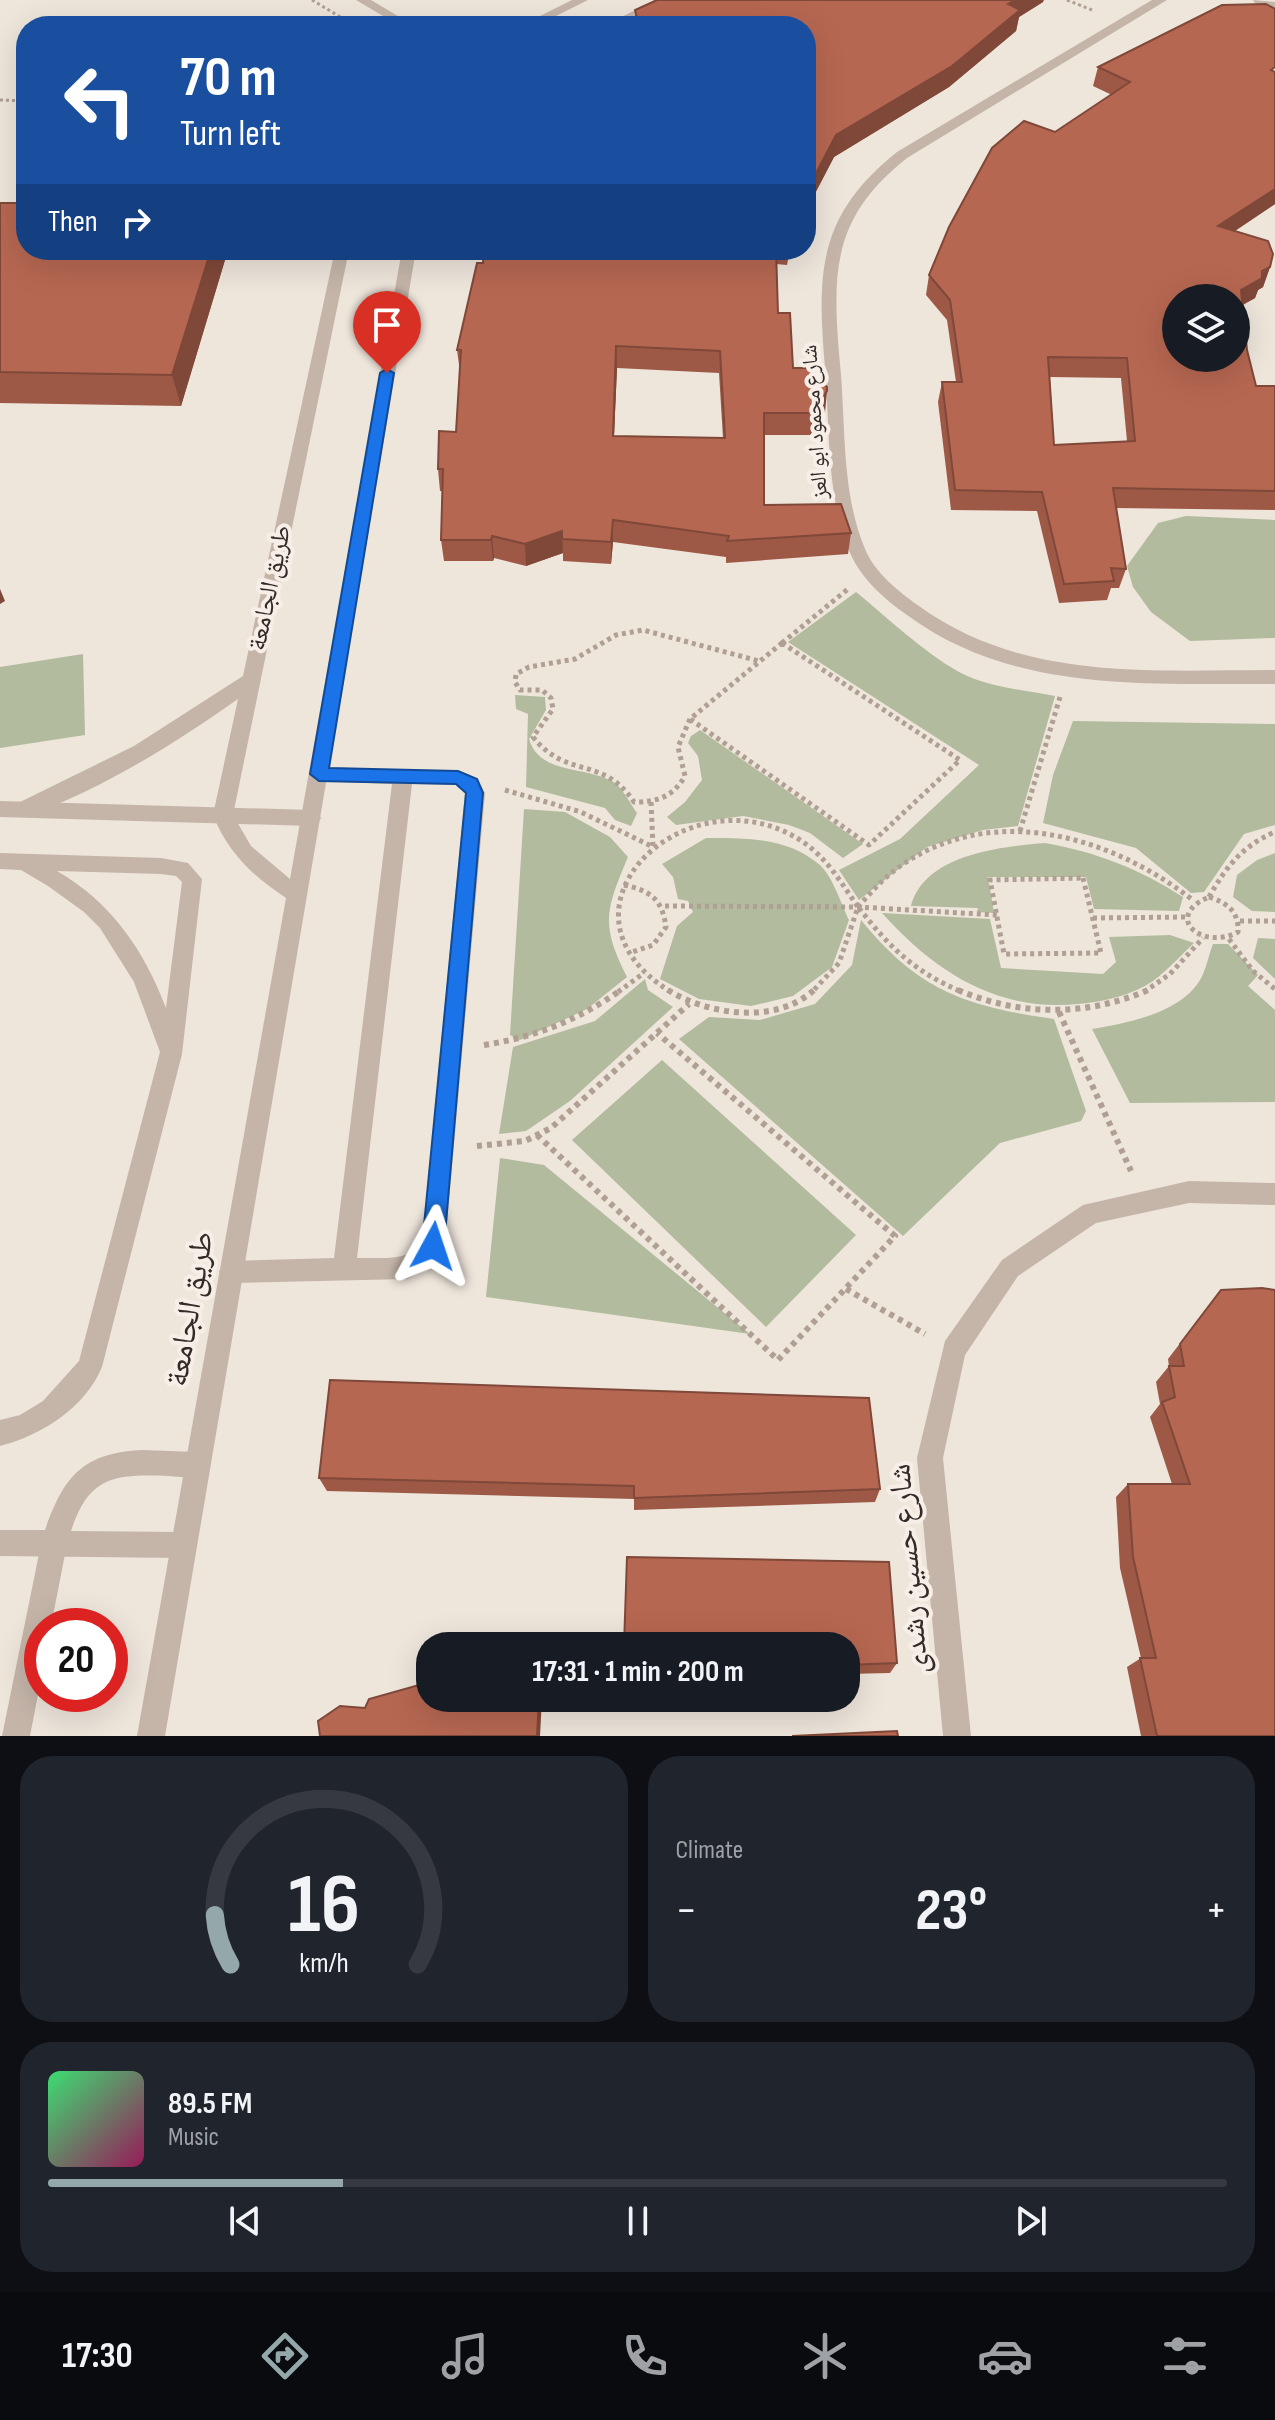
<!DOCTYPE html>
<html lang="en">
<head>
<meta charset="utf-8">
<style>
	body { margin:0; font-family:"Sofia Sans Condensed","Noto Naskh Arabic",sans-serif; background:#20242c; color:#f1f3f6; height:100vh; display:flex; flex-direction:column; font-size:30px; white-space:nowrap }
	* { box-sizing:border-box; margin:0 }
	p { font-size:26px; color:#9ea1a6 }
	.icon { flex:none; width:44px; height:44px; fill:none; stroke:currentColor; stroke-width:2; stroke-linecap:round; stroke-linejoin:round }
	.map { position:relative; height:1736px; overflow:hidden }
	.panel { display:flex; flex-direction:column; gap:20px; padding:20px; background:#0d0f14; flex:1 }
	.panel>* { flex:none }
	.top-card { position:absolute; left:16px; top:16px; width:800px; height:244px; border-radius:32px; box-shadow:0 8px 32px #0002; background:#1a4fa0; color:#fff; overflow:hidden }
	.tools { position:absolute; left:1162px; top:284px; display:grid; gap:16px }
	.tools a { display:grid; place-items:center; width:88px; height:88px; border-radius:50%; background:#171b24; box-shadow:0 8px 32px #0002; font-size:40px }
	.speed { position:absolute; left:24px; top:1608px; display:flex; gap:16px; font-size:40px; font-weight:700; text-align:center }
	.speed>* { display:grid; place-content:center; width:104px; height:104px; border-radius:50%; background:#171b24; box-shadow:0 8px 32px #0002; line-height:1 }
	.speed .limit { border:12px solid #d22; background:#fff; color:#111 }
	.pin { position:absolute; display:grid; place-items:center; width:68px; height:68px; color:#fff; margin:-82px -34px; border-radius:50% 50% 50% 0; rotate:-45deg; box-shadow:0 0 8px #0007 }
	.pin .icon { rotate:45deg }
	.me { position:absolute; width:88px; margin:-44px; rotate:5deg; stroke-linejoin:round; filter:drop-shadow(0 0 6px #0008) }
	.turn { display:flex; align-items:center; gap:28px; height:168px; padding:0 32px; font-size:36px }
	.turn .icon { width:104px; height:104px; stroke-width:2.5 }
	.turn b { display:block; font-size:56px; line-height:68px }
	.then { display:flex; align-items:center; height:76px; padding:0 32px; background:#0003; gap:16px; font-size:30px }
	.big { font-size:60px; font-weight:700; line-height:1.1 }
	.panel .tile { flex:1; display:flex; flex-direction:column; justify-content:center; gap:12px; min-width:0; padding:0 28px; border-radius:32px; background:#20242c }
	.panel .dial { align-items:center; gap:0 }
	.dial svg { height:208px; overflow:visible; fill:none; stroke:#363941; stroke-width:7; stroke-linecap:round; text-anchor:middle }
	.dial text { fill:#f1f3f6; stroke:none }
	.song { display:flex; align-items:center; gap:24px }
	.cover { width:96px; height:96px; border-radius:12px; background:linear-gradient(135deg,hsl(140 70% 55%),hsl(330 70% 35%)) }
	.played { height:8px; border-radius:4px; background:linear-gradient(90deg,#94a8ab 25%,#363941 25%) }
	.keys { display:flex; justify-content:space-around; direction:ltr }
	.heat { display:flex; justify-content:space-between; align-items:center; font-size:44px; direction:ltr }
	.panel .tiles { flex:1; display:grid; gap:20px; grid-template-columns:1fr 1fr }
	.tile:last-child { grid-column:span 2 }
	.trip { position:absolute; left:416px; top:1632px; width:444px; height:80px; border-radius:32px; background:#171b24; box-shadow:0 8px 32px #0002; font-weight:700; line-height:80px; text-align:center }
	.dock { display:flex; height:128px; justify-content:space-around; align-items:center; background:#090b0e; color:#9ea1a6 }
	.dock .icon { width:56px; height:56px }
	.dock .current { color:#94a8ab }
	.dock b { font-size:36px; color:#f1f3f6 }
	.map>svg:first-child { display:block }
	.green { fill:#b2bb9d }
	.lines { fill:none; stroke-linecap:round; stroke-linejoin:round }
	.path-far2 { stroke:#b09f93; stroke-width:3; stroke-dasharray:3 3; stroke-linecap:butt }
	.path-far1 { stroke:#b09f93; stroke-width:5; stroke-dasharray:4 4; stroke-linecap:butt }
	.path { stroke:#b09f93; stroke-width:6; stroke-dasharray:5 5; stroke-linecap:butt }
	.service { fill:#c5b5a9; fill-rule:evenodd }
	.minor { fill:#c5b5a9; fill-rule:evenodd }
	.tertiary { fill:#c5b5a9; fill-rule:evenodd }
	.wall { fill:#9d5946; fill-rule:evenodd }
	.shaded-wall { fill:#7f4839 }
	.building { fill:#b66751; stroke:#7f4839; stroke-width:2; fill-rule:evenodd }
	.route { fill:#1a73e8; stroke:#114b97; stroke-width:2 }
	.labels { text-anchor:middle; dominant-baseline:central; stroke-width:8; stroke-linejoin:round; paint-order:stroke }
	.far-street-label { font-size:22px; fill:#332b28; stroke:#f7efe7 }
	.street-label { font-size:26px; fill:#332b28; stroke:#f7efe7 }
	.near-street-label { font-size:32px; fill:#332b28; stroke:#f7efe7 }
</style>
</head>
<body>
<div class="map">
<svg width="1275" height="1736" viewBox="0 0 1275 1736">
	<rect width="100%" height="100%" fill="#eee5db"/>
	<g class="green">
		<polygon points="1186,516 1275,520 1275,638 1190,641 1151,612 1133,587 1127,566 1158,523"/>
		<path d="M856,592c33,27 66,59 103,80 28,15 65,18 96,24l-37,130 -35,4 -56,17 -68,53 -20,-30 61,-31 79,-74 -191,-123z"/>
		<polygon points="83,654 85,735 0,748 0,667"/>
		<path d="M515,695l30,2 1,13 -17,29c11,37 58,26 86,44 8,6 16,22 22,30l-6,13 -16,-6 -10,-12 -79,-21 2,-73 -12,-5z"/>
		<polygon points="1073,721 1275,724 1275,825 1244,834 1204,892 1191,893 1136,848 1043,823 1053,775"/>
		<polygon points="700,730 863,844 843,858 810,833 789,825 743,816 676,825 667,817 685,802 702,780 698,756 688,743 691,736"/>
		<path d="M524,809l41,3 45,25 18,20c-22,52 -28,68 -1,120l-40,32 -67,31 -10,-5z"/>
		<path d="M706,838c40,0 82,-1 114,27 13,12 21,39 29,55l-17,47 -39,29 -42,10 -52,-7 -39,-20 17,-53 16,-14 -5,-11 -10,-2 -5,-22 -11,-13z"/>
		<path d="M1045,843c51,9 95,26 138,54l-4,14 -85,-2 -8,-32h-98l6,36 -17,-1 1,-4 -67,-2c14,-52 89,-59 134,-63z"/>
		<polygon points="1275,853 1275,912 1252,911 1233,897 1237,875 1257,860"/>
		<path d="M882,913l108,6 11,49 102,6 13,-12 -7,-25 61,-2 24,8c-13,12 -26,27 -41,38 -21,14 -49,21 -75,23 -81,8 -143,-32 -196,-91z"/>
		<path d="M861,920c58,71 104,86 193,99l32,92 -5,10 -81,22 -97,93 -224,-197 30,-22 51,3 55,-16 37,-39z"/>
		<polygon points="1258,938 1275,939 1275,979 1253,958"/>
		<path d="M1213,944h15l30,31 -10,11 27,24v92l-145,1 -38,-74c36,-6 95,-17 111,-55 4,-9 6,-20 10,-30z"/>
		<polygon points="645,979 648,990 673,1007 570,1101 526,1131 499,1134 513,1047 595,1021"/>
		<polygon points="662,1060 856,1235 766,1327 572,1140"/>
		<polygon points="500,1158 544,1165 750,1334 486,1297"/>
	</g>
	<g class="lines">
		<g class="path-far2">
			<polyline points="312,0 342,18"/>
			<polyline points="1067,0 1092,10"/>
			<polyline points="0,100 26,101"/>
		</g>
		<g class="path-far1">
			<polygon points="782,643 960,760 869,845 690,719"/>
			<polyline points="782,643 848,589"/>
			<path d="M690,719l-12,28 7,29c-12,21 -28,26 -51,26 -31,-47 -67,-22 -101,-65l20,-28 -2,-11 -9,-8h-22l-5,-8 1,-8 13,-7 46,-8 41,-24 27,-5 116,31"/>
			<polyline points="505,790 581,812 653,847"/>
			<polyline points="651,802 653,847"/>
			<polyline points="1020,831 1060,697"/>
			<polygon points="1083,878 1101,953 1004,954 990,880"/>
			<path d="M624,885c27,6 38,14 42,42l-13,18 -24,8"/>
			<path d="M1209,897c18,6 30,14 29,35 -36,19 -76,-15 -29,-35z"/>
			<path d="M1209,897c17,-30 33,-51 66,-65"/>
			<polyline points="665,906 858,907 997,915"/>
			<path d="M858,907c15,-17 30,-34 50,-46 92,-58 206,-23 286,40"/>
			<path d="M859,908c31,40 56,64 103,84"/>
			<polyline points="1093,918 1185,917"/>
			<polyline points="1240,921 1275,921"/>
			<polyline points="1229,939 1253,971 1275,989"/>
			<polyline points="618,992 644,973"/>
			<path d="M671,992c-135,-83 20,-226 132,-150 24,16 39,42 55,65l-19,56 -27,29"/>
			<polyline points="1144,992 1170,974 1203,938"/>
		</g>
		<g class="path">
			<path d="M668,990c40,25 108,35 146,0"/>
			<path d="M958,990c61,26 128,27 190,0"/>
			<polyline points="1059,1012 1131,1171"/>
			<path d="M484,1045c52,-8 94,-25 137,-55"/>
			<polyline points="537,1135 778,1360 895,1236 657,1033"/>
			<polyline points="477,1146 525,1141 551,1128 689,1004"/>
			<polyline points="846,1289 925,1334"/>
		</g>
		<g class="service">
			<polygon points="356,0 371,0 413,25 400,26"/>
			<path d="M319,767l139,4 20,8 7,14 -40,453 -13,21 -25,12 -176,4 -8,-3 -4,-8 4,-8 8,-3 103,-3 58,-474 -73,-3 -7,-2 -3,-5 3,-5zM412,784l44,1 9,8 -43,450c-15,20 -42,14 -65,15z"/>
			<polygon points="0,801 311,810 318,813 321,818 318,823 311,826 0,817"/>
			<path d="M0,853l161,5 27,5 14,16 -20,175 -80,313c-17,41 -60,68 -102,79v-26l20,-5 23,-14 36,-40 81,-309 -26,-70 -34,-54 -16,-16 -36,-26 -27,-16 -21,-1zM57,871l104,3 15,2 6,6 -16,126c-22,-58 -55,-106 -109,-137z"/>
		</g>
		<g class="minor">
			<path d="M1152,0h15l-260,158c-76,60 -75,115 -67,206 6,60 1,128 25,185 10,24 33,42 54,57 105,76 232,64 356,64v14c-126,-1 -261,10 -368,-69 -24,-17 -48,-38 -59,-67 -22,-56 -18,-120 -23,-180 -8,-95 -8,-152 72,-216z"/>
			<polygon points="1253,0 1275,2 1275,10 1255,3"/>
			<polygon points="1189,1181 1275,1183 1275,1205 1189,1203 1096,1223 1018,1276 965,1355 943,1458 971,1736 943,1736 917,1458 945,1341 1002,1260 1083,1205"/>
			<path d="M142,1450l55,2 9,4 4,9 -4,9c-12,5 -24,3 -37,2 -53,-2 -80,-1 -98,55l111,1 9,4 4,9 -4,9 -9,4 -182,-2v-26h45c19,-54 38,-77 97,-80z"/>
		</g>
		<g class="tertiary">
			<polygon points="572,0 588,0 536,26 520,26"/>
			<polygon points="655,0 671,0 620,26 604,26"/>
			<path d="M335,250h14l-116,565 18,31 39,33 112,-629h14l-251,1486h-28l149,-838c-33,-22 -58,-45 -73,-83l25,-116c-62,44 -142,94 -215,118l-7,-3 -3,-5 3,-5 118,-58 109,-70z"/>
			<polygon points="54,1531 63,1535 67,1544 51,1626 42,1626 42,1674 30,1736 2,1736 41,1544 45,1535"/>
		</g>
	</g>
	<g class="wall">
		<polygon points="1043,2 1019,17 1016,31 949,87 834,157 810,203 806,202 806,26 635,26 635,10"/>
		<path d="M1222,5l53,199 -40,27 35,36 -7,20 -5,3 -3,8 -12,7 4,45 9,36h19v124l-159,-2 10,61 -7,19h-8l-4,12 -48,3 -22,-92 -86,-1 -13,-108 4,-20h14l-9,-62 -21,-25 3,-20 126,-143 57,-37 -19,-9 5,-19zM1050,377l71,1 6,63 -73,4z"/>
		<polygon points="0,203 26,250 228,250 181,406 0,403"/>
		<path d="M484,250h306l-3,15 -11,-1 2,49 15,55 32,45 -15,22h-46v70l87,28 -3,21 -122,9v-6l-113,-15 -2,22 -48,-3v-8l-37,13 -32,-8 -1,3h-49l-3,-21 1,-49h-2l-2,-22 18,-37 4,-60 -3,-22 26,-87zM617,368l102,5 4,65 -109,-2z"/>
		<polygon points="1221,1290 1275,1736 1141,1736 1127,1667 1141,1658 1120,1568 1116,1497 1128,1484 1172,1484 1150,1417 1160,1404 1156,1382 1169,1366 1168,1359"/>
		<polygon points="319,1478 880,1489 875,1502 634,1510 634,1499 327,1491"/>
		<polygon points="846,1646 897,1663 890,1673 846,1674"/>
	</g>
	<g class="shaded-wall">
		<polygon points="1015,0 1044,0 1043,2 1019,17 1016,31 949,87 834,157 810,203 812,181 836,135"/>
		<polygon points="1275,189 1275,204 1212,246 1218,226"/>
		<polygon points="211,250 228,250 181,406 172,375"/>
		<polygon points="1270,267 1263,287 1258,290 1255,298 1236,308 1241,290"/>
		<polygon points="616,346 617,368 613,458 613,436"/>
		<polygon points="827,391 825,413 810,435 812,413"/>
		<polygon points="613,520 613,542 611,564 611,542"/>
		<polygon points="562,531 563,553 526,566 525,544"/>
		<polygon points="492,536 494,558 493,561 491,540"/>
		<polygon points="0,589 5,601 0,604"/>
		<polygon points="539,1698 542,1698 540,1736 537,1736"/>
	</g>
	<g class="building">
		<polygon points="657,0 1015,0 1008,4 1020,10 952,66 836,135 812,181 806,180 806,26 639,26 635,10"/>
		<path d="M1266,4l9,5v58l-4,3 4,2v117l-57,37 50,15 5,13 -3,13 -8,4v7l-21,12 6,60 9,36h19v105l-162,-3 13,81 -15,-1 3,13 -50,3 -22,-92 -87,-2 -13,-108h20l-12,-82 -21,-25 20,-48 43,-79 32,-27 31,11 75,-50 -32,-15 124,-62zM1176,298h60v60h-60zM1048,357l79,1 8,83 -81,4z"/>
		<polygon points="0,203 26,203 26,250 211,250 172,375 0,372"/>
		<path d="M484,250h292l2,63h12l3,55h13l21,19v4l-15,22h-48v92l77,-1 10,29 -124,8 2,-5 -116,-16 -2,22 -49,-3v-8l-37,13 -33,-8 -1,4h-50l2,-71h-5l1,-38 17,1 5,-82h-4l20,-87h6zM616,346l104,5 5,87 -112,-2z"/>
		<polygon points="1262,1288 1275,1290 1275,1736 1157,1736 1140,1658 1156,1658 1133,1557 1128,1484 1190,1484 1162,1402 1175,1397 1169,1366 1184,1366 1180,1344 1221,1290"/>
		<polygon points="330,1380 869,1398 880,1489 634,1498 634,1486 319,1478"/>
		<polygon points="627,1557 889,1562 897,1663 846,1665 846,1646 624,1646"/>
		<polygon points="426,1683 430,1685 430,1698 539,1698 537,1736 320,1736 318,1721 340,1706 365,1708 369,1699"/>
		<polygon points="897,1731 898,1736 792,1736"/>
	</g>
	<polygon class="route" points="387,369 394,373 329,768 458,771 477,779 483,793 444,1246 441,1253 433,1256 425,1253 422,1246 466,793 456,784 319,781 310,774 380,373"/>
	<g class="labels">
		<g class="far-street-label">
			<text transform="translate(815 422) rotate(-94)">شارع محمود ابو العز</text>
		</g>
		<g class="street-label">
			<text transform="translate(270 588) rotate(-78)">طريق الجامعة</text>
		</g>
		<g class="near-street-label">
			<text transform="translate(190 1309) rotate(-80)">طريق الجامعة</text>
			<text transform="translate(909 1569) rotate(-95)">شارع حسين رشدى</text>
		</g>
	</g>
</svg>
<div class="tools">
<a><svg class="icon" aria-label="layers" viewBox="0 0 24 24"><path d="M12 4l9 5-9 5-9-5zM3 14l9 5 9-5"/></svg></a>
</div>
<div class="speed"><div class="limit">20</div></div>
<div class="pin" style="left:387px;top:373px;background:#d93025"><svg class="icon" aria-label="arrive" viewBox="0 0 24 24"><path d="M6 21V4h12l-3 4 3 4H6"/></svg></div>
<svg class="me" style="left:433px;top:1246px" viewBox="-20 -20 40 40"><path d="M0-17L14 15 0 8-14 15z" fill="#1a73e8" stroke="#fff" stroke-width="4"/></svg>
<div class="trip">17:31 · 1 min · 200 m</div>
<div class="top-card">
<div class="turn"><svg class="icon" aria-label="left" viewBox="0 0 24 24"><path d="M17 20v-9H6M10 6l-5 5 5 5"/></svg><div><b>70 m</b>Turn left</div></div>
<div class="then">Then<svg class="icon" aria-label="right" viewBox="0 0 24 24"><path d="M7 20v-9h11M14 6l5 5-5 5"/></svg></div>
</div>
</div>
<section class="panel">
<div class="tiles">
<div class="tile dial"><svg viewBox="0 0 100 80">
<path d="M14 69A42 42 0 1 1 86 69"/>
<path d="M14 69A42 42 0 0 1 8 50" stroke="#94a8ab"/>
<text x="50" y="56" font-size="32" font-weight="700">16</text>
<text x="50" y="72" font-size="11">km/h</text>
</svg></div>
<div class="tile"><p>Climate</p>
<div class="heat"><a>−</a><b class="big">23°</b><a>+</a></div>
</div>
<div class="tile">
<div class="song"><i class="cover"></i><div><b>89.5 FM</b><p>Music</p></div></div>
<div class="played"></div>
<div class="keys"><svg class="icon" aria-label="previous" viewBox="0 0 24 24"><path d="M18 5L8 12l10 7zM5 5v14"/></svg><svg class="icon" aria-label="pause" viewBox="0 0 24 24"><path d="M8 5v14M16 5v14"/></svg><svg class="icon" aria-label="next" viewBox="0 0 24 24"><path d="M6 5l10 7-10 7zM19 5v14"/></svg></div>
</div>
</div>
</section>
<nav class="dock">
<b>17:30</b>
<svg class="icon current" aria-label="directions" viewBox="0 0 24 24"><path d="M12 3l9 9-9 9-9-9zM9 14v-3h6M13 9l2 2-2 2"/></svg>
<svg class="icon" aria-label="music" viewBox="0 0 24 24"><path d="M9 18V5l10-2v13"/><circle cx="6" cy="18" r="3"/><circle cx="16" cy="16" r="3"/></svg>
<svg class="icon" aria-label="phone" viewBox="0 0 24 24"><path d="M5 4h4l2 5-3 2q2 4 5 5l2-3 5 2v4C11 20 4 13 5 4z"/></svg>
<svg class="icon" aria-label="climate" viewBox="0 0 24 24"><path d="M12 3v18M4 7l16 10M4 17L20 7"/></svg>
<svg class="icon" aria-label="car" viewBox="0 0 24 24"><path d="M5 17H2v-5l4-1 3-4h7l3 4 3 1v5h-3M9 17h6M6 11h13"/><circle cx="7" cy="17" r="2"/><circle cx="17" cy="17" r="2"/></svg>
<svg class="icon" aria-label="filters" viewBox="0 0 24 24"><path d="M4 7h16M4 17h16"/><circle cx="9" cy="7" r="2"/><circle cx="15" cy="17" r="2"/></svg>
</nav>
</body>
</html>
